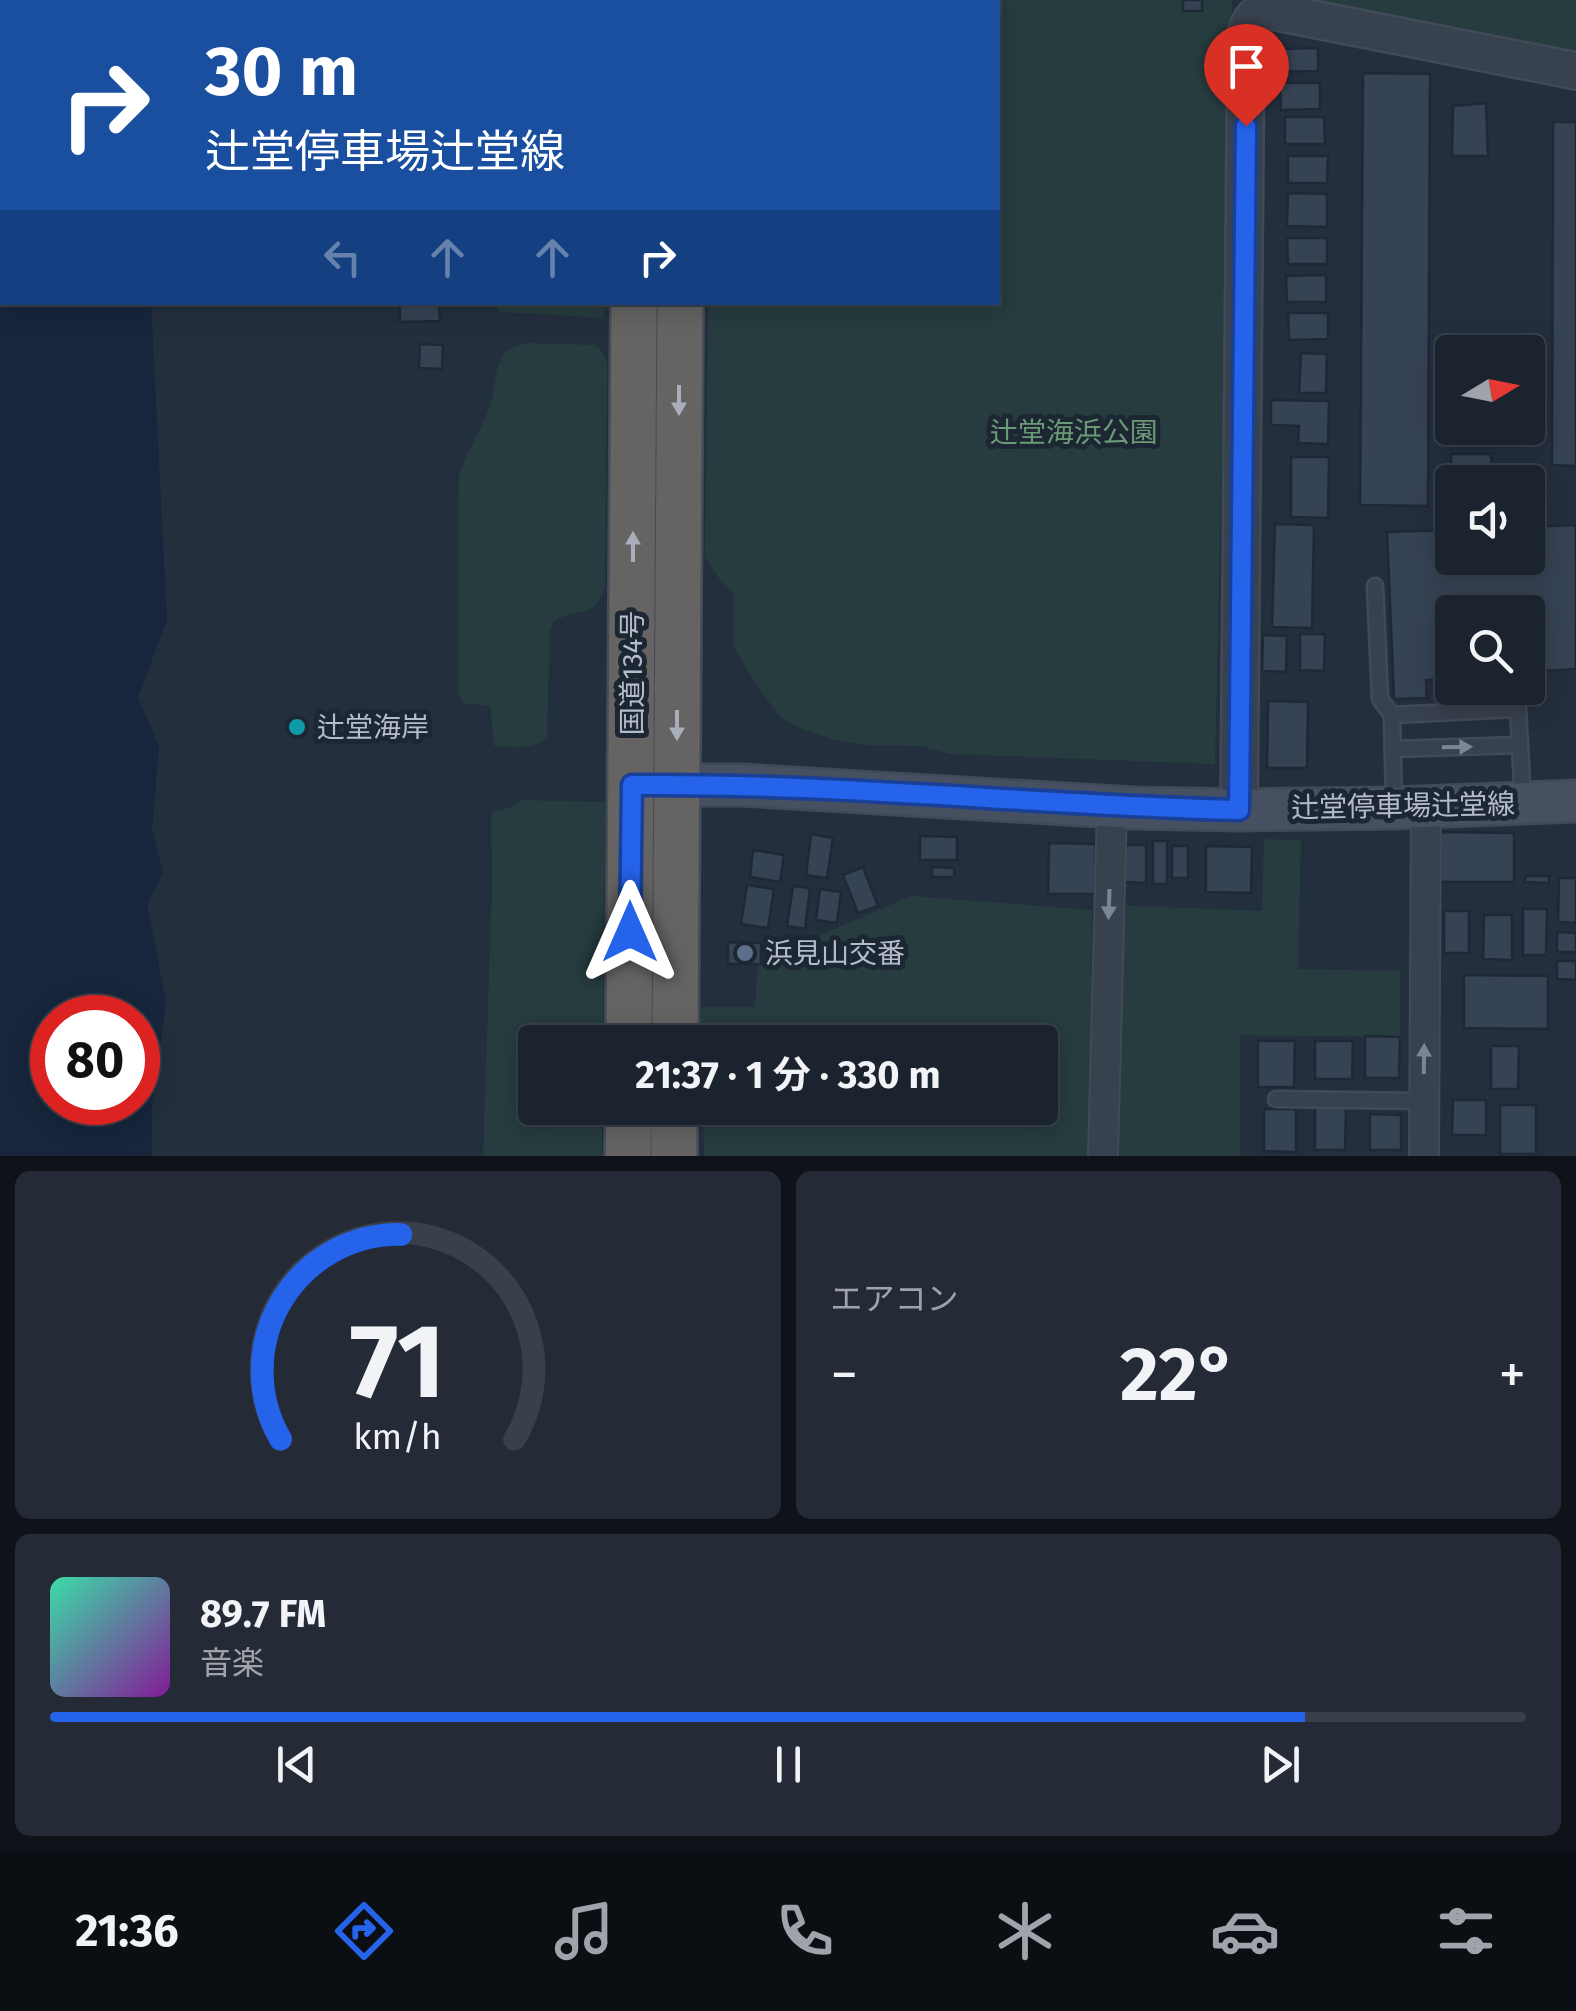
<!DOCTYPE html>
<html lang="ja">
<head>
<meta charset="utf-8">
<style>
	body { margin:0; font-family:"Fira Sans","Noto Sans JP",sans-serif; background:#242b36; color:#f1f3f6; height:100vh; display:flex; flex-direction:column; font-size:38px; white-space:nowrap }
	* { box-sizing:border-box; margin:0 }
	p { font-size:32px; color:#a0a4aa }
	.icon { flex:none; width:55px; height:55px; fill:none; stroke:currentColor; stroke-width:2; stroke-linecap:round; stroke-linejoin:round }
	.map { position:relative; height:1156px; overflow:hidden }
	.side { display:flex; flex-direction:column; gap:15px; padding:15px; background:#0f1319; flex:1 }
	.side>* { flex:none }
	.banner { position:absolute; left:0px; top:0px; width:1000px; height:305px; box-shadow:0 5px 25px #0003,0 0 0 2px #39404a; background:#1a4fa0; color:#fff; overflow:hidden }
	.needle { width:65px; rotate:80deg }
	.tools { position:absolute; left:1435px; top:335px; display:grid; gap:20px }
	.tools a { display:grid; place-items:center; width:110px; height:110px; border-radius:10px; background:#1b232e; box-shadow:0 5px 25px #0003,0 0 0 2px #39404a; font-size:50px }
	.speed { position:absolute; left:30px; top:995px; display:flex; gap:20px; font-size:50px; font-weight:700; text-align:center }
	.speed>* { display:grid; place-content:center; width:130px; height:130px; border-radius:50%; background:#1b232e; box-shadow:0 5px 25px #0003,0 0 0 2px #39404a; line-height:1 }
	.speed .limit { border:15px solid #d22; background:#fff; color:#111 }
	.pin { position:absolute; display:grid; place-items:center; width:85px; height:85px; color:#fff; margin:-102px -42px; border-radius:50% 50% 50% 0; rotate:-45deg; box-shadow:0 0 10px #0007 }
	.pin .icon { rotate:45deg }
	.me { position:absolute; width:110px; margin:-55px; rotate:0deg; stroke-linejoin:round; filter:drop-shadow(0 0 8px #0008) }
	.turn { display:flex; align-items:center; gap:35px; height:210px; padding:0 40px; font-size:45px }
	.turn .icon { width:130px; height:130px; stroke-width:2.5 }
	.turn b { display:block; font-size:70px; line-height:85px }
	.lanes { display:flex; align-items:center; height:95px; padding:0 40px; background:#0003; justify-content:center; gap:50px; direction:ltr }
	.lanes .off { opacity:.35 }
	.big { font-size:75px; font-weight:700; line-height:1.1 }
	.side .widget { flex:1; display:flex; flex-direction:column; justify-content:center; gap:15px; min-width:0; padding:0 35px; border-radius:15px; background:#242b36 }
	.side .dial { align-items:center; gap:0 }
	.dial svg { height:260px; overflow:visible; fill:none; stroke:#39404a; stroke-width:7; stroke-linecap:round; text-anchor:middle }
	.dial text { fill:#f1f3f6; stroke:none }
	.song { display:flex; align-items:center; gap:30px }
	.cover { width:120px; height:120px; border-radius:15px; background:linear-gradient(135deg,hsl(160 70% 55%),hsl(290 70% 35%)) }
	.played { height:10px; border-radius:5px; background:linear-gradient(90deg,#2563eb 85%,#39404a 85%) }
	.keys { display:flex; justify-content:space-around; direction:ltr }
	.heat { display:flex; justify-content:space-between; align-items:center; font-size:55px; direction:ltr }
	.side .tiles { flex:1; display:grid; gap:15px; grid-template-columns:1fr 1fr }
	.widget:last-child { grid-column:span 2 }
	.trip { position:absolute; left:518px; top:1025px; width:540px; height:100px; border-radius:10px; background:#1b232e; box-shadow:0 5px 25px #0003,0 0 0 2px #39404a; font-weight:700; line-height:100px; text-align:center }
	.tabs { display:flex; height:160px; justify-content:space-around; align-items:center; background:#0b0e12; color:#a0a4aa }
	.tabs .icon { width:70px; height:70px }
	.tabs .current { color:#2563eb }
	.tabs b { font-size:45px; color:#f1f3f6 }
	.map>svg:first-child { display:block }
	.green { fill:#263c3f }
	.water { fill:#17263c; fill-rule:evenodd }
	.building { fill:#364354; stroke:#1f2835; stroke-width:2.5 }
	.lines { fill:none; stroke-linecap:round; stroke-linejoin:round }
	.service-casing { stroke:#414a57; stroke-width:19 }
	.minor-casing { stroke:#414a57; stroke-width:32 }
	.tertiary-casing { stroke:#414a57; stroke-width:40 }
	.secondary-casing { stroke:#414a57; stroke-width:45 }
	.trunk-casing { stroke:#434c59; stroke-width:50 }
	.service { stroke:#38414e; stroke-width:14 }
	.minor { stroke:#38414e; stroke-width:28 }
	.tertiary { stroke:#38414e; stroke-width:35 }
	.secondary { stroke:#465061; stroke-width:40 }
	.trunk { stroke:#656462; stroke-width:45 }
	.oneway { fill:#a8afba }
	.oneway2 { fill:#7c8592 }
	.route-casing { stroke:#184099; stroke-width:25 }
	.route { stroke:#2563eb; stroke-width:18 }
	.culture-dot { fill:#0f9aa8; stroke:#1d2633; stroke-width:4 }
	.service-dot { fill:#5c6f8a; stroke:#1d2633; stroke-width:4 }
	.labels { text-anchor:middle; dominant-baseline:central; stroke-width:10; stroke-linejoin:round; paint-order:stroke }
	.park-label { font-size:28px; fill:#6b9a76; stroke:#1d2633 }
	.street-label { font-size:28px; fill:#b4bcc9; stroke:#1d2633 }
	.poi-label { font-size:28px; fill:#b4bcc9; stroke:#1d2633; text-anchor:start }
</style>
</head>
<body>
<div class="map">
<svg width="1576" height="1156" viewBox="0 0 1576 1156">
	<rect width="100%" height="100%" fill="#242f3e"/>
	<g class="green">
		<rect x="448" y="0" width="162" height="2"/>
		<polygon points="712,0 1232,0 1215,764 951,754 921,746 866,745 835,740 807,731 780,717 757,686 734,647 733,593 720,580 705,557 708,303 998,302 998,2 712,2"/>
		<polygon points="1307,0 1576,0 1576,57 1551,52"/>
		<polygon points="498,303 604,303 604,318 499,312"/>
		<path d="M526,343l69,2 8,7 4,11 -2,222c-8,33 -24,23 -50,35l-5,10 -3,107c-14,14 -34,10 -53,9l-3,-35 -2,-5 -27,-3 -4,-10 1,-216c8,-30 29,-55 34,-83 3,-14 3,-28 11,-40 5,-7 14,-8 22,-11z"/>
		<polygon points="521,800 605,802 603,1042 535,1042 535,1108 602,1108 602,1156 483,1156 492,887 491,812 509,808"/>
		<polygon points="1264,839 1301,840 1298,969 1400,971 1400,1037 1240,1035 1240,1156 1111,1156 1117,905 1262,911"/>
		<polygon points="911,896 1092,910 1090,1156 704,1156 703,1108 1040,1108 1040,1042 701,1042 700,1007 755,1007 758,962"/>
	</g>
	<path class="water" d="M0,0h94v2h-92v300l149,1 16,317 -29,78 21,48 -7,84 11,43 -16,31 19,98 -14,103v51h-152zM52,1018h86v84h-86z"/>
	<g class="building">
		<rect x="1183" y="0" width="19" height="11"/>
		<polygon points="1318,48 1318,71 1279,72 1279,49"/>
		<polygon points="1363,73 1430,74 1428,506 1360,505"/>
		<polygon points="1280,83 1320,83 1320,109 1281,110"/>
		<polygon points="1486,103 1488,156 1452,156 1453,106"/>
		<polygon points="1285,117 1324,117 1325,144 1285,144"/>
		<polygon points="1553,122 1576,122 1576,466 1552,465"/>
		<polygon points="1288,156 1328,156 1327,183 1288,183"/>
		<polygon points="1288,193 1327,194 1327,227 1287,226"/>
		<polygon points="1287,238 1327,238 1327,264 1288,264"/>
		<polygon points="1326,275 1326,302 1287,302 1286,276"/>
		<polygon points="400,302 439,302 440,321 400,322"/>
		<polygon points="1288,313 1328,313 1328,339 1289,340"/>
		<polygon points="420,344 443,345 442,369 419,368"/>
		<polygon points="1301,353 1327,354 1326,393 1299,393"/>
		<polygon points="1271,400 1329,401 1328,444 1298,443 1299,426 1271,425"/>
		<polygon points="1451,454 1491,454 1492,482 1452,482 1452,510"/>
		<polygon points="1291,457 1329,457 1328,518 1291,517"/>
		<polygon points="1275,524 1314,525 1312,628 1272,627"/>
		<polygon points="1576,525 1576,669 1528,672 1528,677 1528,612 1452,612 1452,679 1426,680 1427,698 1394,699 1387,532 1452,530 1452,558 1528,558 1528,527"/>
		<polygon points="1300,634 1325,634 1324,671 1300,670"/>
		<polygon points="1263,635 1287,636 1286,672 1262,671"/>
		<polygon points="1268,701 1308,702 1307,768 1267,768"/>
		<polygon points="1440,832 1514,833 1514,882 1440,882"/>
		<polygon points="811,834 833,838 827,878 806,875"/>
		<polygon points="920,836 957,837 957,860 920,860"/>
		<rect x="1153" y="841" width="14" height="43"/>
		<polygon points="1049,843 1096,844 1095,894 1048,894"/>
		<polygon points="1123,845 1146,845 1146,883 1123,882"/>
		<rect x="1172" y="846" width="16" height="32"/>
		<polygon points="1206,846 1252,847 1251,893 1206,892"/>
		<polygon points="753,850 784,855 780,882 750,877"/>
		<polygon points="863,867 878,906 858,913 843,875"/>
		<polygon points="932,867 954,868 954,877 932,877"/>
		<polygon points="1526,876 1549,876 1549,883 1525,882"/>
		<polygon points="1559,878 1576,878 1576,923 1558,922"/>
		<polygon points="747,885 774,889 768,928 741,924"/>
		<polygon points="793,886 810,888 805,929 787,926"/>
		<polygon points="820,889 841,892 837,923 816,920"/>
		<polygon points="1523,909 1547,909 1546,955 1523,955"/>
		<rect x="1444" y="911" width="25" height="42"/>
		<polygon points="1484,915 1512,915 1512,960 1483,959"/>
		<polygon points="1557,932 1576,933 1576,952 1557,952"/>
		<polygon points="728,942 761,943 761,964 728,964"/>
		<polygon points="1557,961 1576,961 1576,980 1557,979"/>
		<polygon points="1464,975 1548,976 1548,1029 1464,1028"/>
		<polygon points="1365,1036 1400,1037 1399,1078 1365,1078"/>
		<polygon points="1258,1041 1295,1041 1294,1087 1258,1087"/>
		<polygon points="1315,1041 1353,1041 1352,1079 1315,1079"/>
		<polygon points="1491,1046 1519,1046 1518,1089 1491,1089"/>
		<polygon points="1453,1100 1486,1100 1486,1135 1452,1135"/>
		<rect x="1500" y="1105" width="36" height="49"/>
		<polygon points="1315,1107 1346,1108 1345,1150 1315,1150"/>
		<polygon points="1264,1109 1296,1109 1296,1152 1264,1151"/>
		<polygon points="1370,1114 1401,1115 1401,1150 1370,1150"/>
	</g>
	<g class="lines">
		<defs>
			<g id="service">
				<polyline points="1375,586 1380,699 1392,715 1394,806"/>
				<polyline points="1392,715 1518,709 1523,802"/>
				<polyline points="1393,749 1520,745"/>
				<polyline points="1276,1099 1424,1101"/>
			</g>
			<g id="minor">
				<polyline points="1103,1156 1112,806"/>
				<polyline points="1424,1156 1426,807"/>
			</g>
			<path id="tertiary" d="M1239,810l7,-776c4,-14 7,-19 21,-24l309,61"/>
			<polyline id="secondary" points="646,785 742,785 1134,808 1239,810 1394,808 1576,801"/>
			<g id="trunk">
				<polyline points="636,2 636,0"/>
				<polyline points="682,2 682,0"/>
				<polyline points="629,1042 634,302"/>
				<polyline points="675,1042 680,302"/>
				<polyline points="628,1156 629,1108"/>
				<polyline points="674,1156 674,1108"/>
			</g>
		</defs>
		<use href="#service" class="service-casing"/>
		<use href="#minor" class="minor-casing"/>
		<use href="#tertiary" class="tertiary-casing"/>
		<use href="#secondary" class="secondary-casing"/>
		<use href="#trunk" class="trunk-casing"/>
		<use href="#service" class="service"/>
		<use href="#minor" class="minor"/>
		<use href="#tertiary" class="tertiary"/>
		<use href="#secondary" class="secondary"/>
		<use href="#trunk" class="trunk"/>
	</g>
	<defs><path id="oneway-solid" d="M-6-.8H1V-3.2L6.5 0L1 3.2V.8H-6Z" transform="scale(2.5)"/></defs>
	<g class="oneway">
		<use href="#oneway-solid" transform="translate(679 400) rotate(90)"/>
		<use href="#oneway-solid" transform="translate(633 547) rotate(-90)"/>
		<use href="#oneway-solid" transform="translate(677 725) rotate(90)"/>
	</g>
	<g class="oneway2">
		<use href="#oneway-solid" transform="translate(1457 747) rotate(-1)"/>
		<use href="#oneway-solid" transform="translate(1109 904) rotate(92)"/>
		<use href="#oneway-solid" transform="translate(1424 1059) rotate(-89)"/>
	</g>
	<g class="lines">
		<defs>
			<path id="route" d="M630,932l2,-147c202,-2 404,20 607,25l7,-684"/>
		</defs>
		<use href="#route" class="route-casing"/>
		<use href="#route" class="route"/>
	</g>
	<circle class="culture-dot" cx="297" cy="727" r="10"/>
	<circle class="service-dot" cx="745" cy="953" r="10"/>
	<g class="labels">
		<g class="park-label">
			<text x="1074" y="432">辻堂海浜公園</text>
		</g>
		<g class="street-label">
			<text transform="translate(632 673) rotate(-90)">国道134号</text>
			<text transform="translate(1403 806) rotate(-1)">辻堂停車場辻堂線</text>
		</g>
		<g class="poi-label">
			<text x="317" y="727">辻堂海岸</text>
			<text x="765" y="953">浜見山交番</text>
		</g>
	</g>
</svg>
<div class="tools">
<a><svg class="needle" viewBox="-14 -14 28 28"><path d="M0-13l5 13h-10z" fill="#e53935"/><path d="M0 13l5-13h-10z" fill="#a0a4aa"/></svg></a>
<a><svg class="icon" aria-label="sound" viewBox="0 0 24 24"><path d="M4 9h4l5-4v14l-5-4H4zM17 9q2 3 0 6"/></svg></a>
<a><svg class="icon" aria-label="search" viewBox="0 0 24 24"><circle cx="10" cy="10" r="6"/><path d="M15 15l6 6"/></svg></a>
</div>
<div class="speed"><div class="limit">80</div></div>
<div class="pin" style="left:1246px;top:126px;background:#d93025"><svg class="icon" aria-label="arrive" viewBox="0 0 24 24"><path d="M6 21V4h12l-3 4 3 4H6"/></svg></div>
<svg class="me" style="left:630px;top:932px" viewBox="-20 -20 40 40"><path d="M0-17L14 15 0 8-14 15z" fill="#2563eb" stroke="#fff" stroke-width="4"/></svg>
<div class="trip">21:37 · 1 分 · 330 m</div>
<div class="banner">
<div class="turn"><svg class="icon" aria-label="right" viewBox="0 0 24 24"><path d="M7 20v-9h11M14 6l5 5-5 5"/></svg><div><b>30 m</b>辻堂停車場辻堂線</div></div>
<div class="lanes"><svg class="icon off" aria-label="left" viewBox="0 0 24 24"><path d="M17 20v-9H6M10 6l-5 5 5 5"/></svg><svg class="icon off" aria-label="ahead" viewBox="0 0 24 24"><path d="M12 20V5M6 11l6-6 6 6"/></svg><svg class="icon off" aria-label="ahead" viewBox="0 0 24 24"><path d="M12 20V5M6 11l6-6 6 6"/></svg><svg class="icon" aria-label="right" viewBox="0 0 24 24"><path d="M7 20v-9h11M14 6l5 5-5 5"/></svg></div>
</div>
</div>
<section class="side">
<div class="tiles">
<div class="widget dial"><svg viewBox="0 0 100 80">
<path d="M14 69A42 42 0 1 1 86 69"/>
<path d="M14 69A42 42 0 0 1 51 6" stroke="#2563eb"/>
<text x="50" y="56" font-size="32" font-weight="700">71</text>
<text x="50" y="72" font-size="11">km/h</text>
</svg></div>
<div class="widget"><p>エアコン</p>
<div class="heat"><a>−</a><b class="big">22°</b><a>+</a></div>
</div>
<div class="widget">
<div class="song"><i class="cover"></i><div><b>89.7 FM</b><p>音楽</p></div></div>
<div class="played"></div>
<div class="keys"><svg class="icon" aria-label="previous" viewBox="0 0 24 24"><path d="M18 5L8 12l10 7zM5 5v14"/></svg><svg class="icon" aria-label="pause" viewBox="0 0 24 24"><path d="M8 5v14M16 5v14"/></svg><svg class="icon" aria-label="next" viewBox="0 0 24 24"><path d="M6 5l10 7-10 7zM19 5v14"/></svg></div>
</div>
</div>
</section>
<nav class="tabs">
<b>21:36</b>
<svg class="icon current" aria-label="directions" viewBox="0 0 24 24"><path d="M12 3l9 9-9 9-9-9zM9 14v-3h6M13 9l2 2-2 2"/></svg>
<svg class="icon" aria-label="music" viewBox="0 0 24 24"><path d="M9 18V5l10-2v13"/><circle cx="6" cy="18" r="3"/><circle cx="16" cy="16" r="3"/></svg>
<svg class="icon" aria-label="phone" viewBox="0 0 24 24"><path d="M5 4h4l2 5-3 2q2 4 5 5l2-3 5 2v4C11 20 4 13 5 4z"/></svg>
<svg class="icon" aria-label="climate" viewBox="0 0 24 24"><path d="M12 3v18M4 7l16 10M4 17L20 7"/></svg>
<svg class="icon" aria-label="car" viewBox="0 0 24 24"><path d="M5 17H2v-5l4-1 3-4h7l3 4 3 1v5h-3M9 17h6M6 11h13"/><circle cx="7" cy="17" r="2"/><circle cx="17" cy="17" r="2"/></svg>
<svg class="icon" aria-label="filters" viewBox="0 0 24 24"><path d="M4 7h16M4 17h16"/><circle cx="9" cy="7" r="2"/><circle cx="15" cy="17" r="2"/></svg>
</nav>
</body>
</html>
